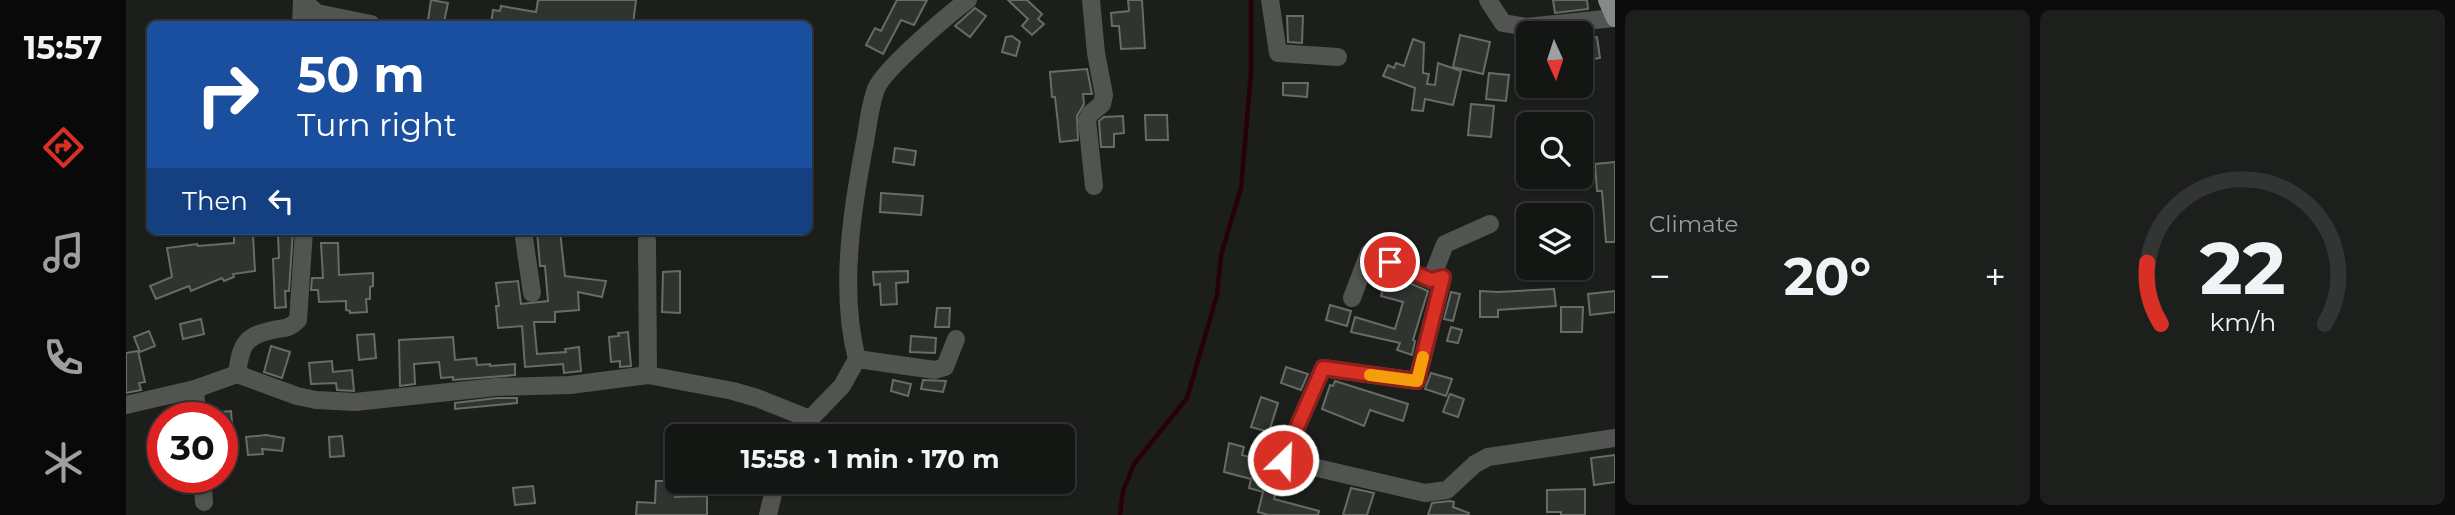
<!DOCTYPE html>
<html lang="en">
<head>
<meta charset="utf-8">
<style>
	body { margin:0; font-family:Montserrat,sans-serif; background:#1d1f1d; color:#f1f3f6; height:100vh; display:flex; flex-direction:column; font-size:26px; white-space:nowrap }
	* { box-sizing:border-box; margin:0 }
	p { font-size:23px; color:#9d9fa0 }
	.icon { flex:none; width:38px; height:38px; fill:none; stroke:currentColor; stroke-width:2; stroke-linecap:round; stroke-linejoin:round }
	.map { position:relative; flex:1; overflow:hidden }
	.side { display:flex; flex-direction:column; gap:10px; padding:10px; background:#0b0c0b; width:840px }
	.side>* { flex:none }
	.banner { position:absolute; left:21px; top:21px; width:665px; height:214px; border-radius:10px; box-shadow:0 2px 5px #0004,0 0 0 2px #333534; background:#1a4fa0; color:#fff; overflow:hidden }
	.needle { width:46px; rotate:177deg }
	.tools { position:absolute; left:1390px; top:21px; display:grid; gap:14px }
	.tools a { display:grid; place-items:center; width:77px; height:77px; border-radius:10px; background:#141614; box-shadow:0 2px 5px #0004,0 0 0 2px #333534; font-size:35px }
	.speed { position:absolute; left:21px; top:402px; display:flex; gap:14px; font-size:35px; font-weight:700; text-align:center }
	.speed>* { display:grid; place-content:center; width:91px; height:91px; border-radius:50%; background:#141614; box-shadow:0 2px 5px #0004,0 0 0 2px #333534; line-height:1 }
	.speed .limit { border:10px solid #d22; background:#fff; color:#111 }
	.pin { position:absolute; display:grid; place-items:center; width:60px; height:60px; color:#fff; margin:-30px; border:4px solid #fff; border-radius:50%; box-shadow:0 2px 7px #0007 }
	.me { position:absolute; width:77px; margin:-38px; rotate:24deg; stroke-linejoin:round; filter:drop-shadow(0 0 5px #0008) }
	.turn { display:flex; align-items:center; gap:24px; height:147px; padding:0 35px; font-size:32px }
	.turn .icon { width:91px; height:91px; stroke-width:2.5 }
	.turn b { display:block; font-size:49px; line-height:60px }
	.then { display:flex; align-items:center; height:66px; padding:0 35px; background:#0003; gap:14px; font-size:26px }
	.big { font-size:52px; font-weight:700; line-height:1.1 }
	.side .widget { flex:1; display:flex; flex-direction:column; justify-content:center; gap:10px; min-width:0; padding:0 24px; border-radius:10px; background:#1d1f1d }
	.side .dial { align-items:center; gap:0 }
	.dial svg { height:182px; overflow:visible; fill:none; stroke:#333534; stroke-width:7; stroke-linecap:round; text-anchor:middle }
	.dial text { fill:#f1f3f6; stroke:none }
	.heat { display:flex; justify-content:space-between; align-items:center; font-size:38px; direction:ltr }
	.side .tiles { flex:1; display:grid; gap:10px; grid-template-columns:repeat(2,1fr) }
	.trip { position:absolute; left:539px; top:424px; width:410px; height:70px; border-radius:10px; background:#141614; box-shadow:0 2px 5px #0004,0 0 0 2px #333534; font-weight:700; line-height:70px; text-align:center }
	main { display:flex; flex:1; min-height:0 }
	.tab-bar { display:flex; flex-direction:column; width:126px; justify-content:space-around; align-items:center; background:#080908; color:#9d9fa0 }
	.tab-bar .icon { width:49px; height:49px }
	.tab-bar .current { color:#d93025 }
	.tab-bar b { font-size:32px; color:#f1f3f6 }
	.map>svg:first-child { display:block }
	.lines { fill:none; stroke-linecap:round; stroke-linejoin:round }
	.stream { stroke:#27000b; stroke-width:4.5 }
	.building { fill:#303430; stroke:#686c67; stroke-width:2 }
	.minor { stroke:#525451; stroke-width:18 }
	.primary { stroke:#868a86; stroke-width:18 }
	.route-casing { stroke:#8d1f18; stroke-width:18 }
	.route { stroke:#d93025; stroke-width:12 }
	.slow { stroke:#f59e0b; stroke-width:12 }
</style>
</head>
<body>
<main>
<nav class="tab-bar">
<b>15:57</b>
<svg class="icon current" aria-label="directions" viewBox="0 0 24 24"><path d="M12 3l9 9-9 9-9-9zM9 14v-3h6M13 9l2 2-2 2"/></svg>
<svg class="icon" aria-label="music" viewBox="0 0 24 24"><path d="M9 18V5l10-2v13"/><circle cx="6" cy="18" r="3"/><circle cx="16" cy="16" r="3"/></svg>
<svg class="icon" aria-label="phone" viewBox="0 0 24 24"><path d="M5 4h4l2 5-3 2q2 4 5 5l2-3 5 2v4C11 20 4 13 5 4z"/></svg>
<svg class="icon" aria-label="climate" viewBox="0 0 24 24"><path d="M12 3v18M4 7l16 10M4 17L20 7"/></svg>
</nav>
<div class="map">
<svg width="1489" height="515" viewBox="0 0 1489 515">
	<rect width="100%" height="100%" fill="#1b1e1a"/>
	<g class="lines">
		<polyline class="stream" points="994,515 997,491 1008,464 1061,398 1091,295 1095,255 1115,188 1125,73 1125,0"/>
	</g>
	<g class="building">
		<polygon points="305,0 322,3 318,22 302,20"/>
		<polygon points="412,0 510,0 507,24 403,24 378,20 378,24 365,24 367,10 374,11 375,6 410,12"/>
		<polygon points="771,0 801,0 788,25 775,20 757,54 740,45 749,28 755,31"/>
		<polygon points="882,0 901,0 916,14 912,19 918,24 906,35 896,26 902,19"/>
		<polygon points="1002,0 1016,0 1019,48 995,49 993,26 986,26 985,13 1003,11"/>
		<polygon points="1427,0 1461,0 1462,9 1429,13"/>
		<polygon points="849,8 860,16 844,37 829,26"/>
		<polygon points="1161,16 1177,16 1176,43 1162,42"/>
		<polygon points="1334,35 1364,42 1357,74 1327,67"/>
		<polygon points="886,36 894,42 890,56 876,52 880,37"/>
		<polygon points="1471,37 1474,58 1454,61 1454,39"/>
		<polygon points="1287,39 1298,43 1297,73 1303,74 1301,84 1309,85 1312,63 1335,71 1327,105 1299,99 1297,111 1286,110 1289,88 1257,76 1262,65 1268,68 1270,63 1278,66"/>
		<polygon points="961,69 966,94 957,94 958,104 951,116 952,140 934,142 929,97 926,97 924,72"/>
		<polygon points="1363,73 1383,75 1380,101 1360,99"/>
		<polygon points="1157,83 1182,83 1181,97 1157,95"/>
		<polygon points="1345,104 1368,106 1365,137 1342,135"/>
		<polygon points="1019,115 1041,115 1042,140 1020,140"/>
		<polygon points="997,116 998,133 988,134 988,147 975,147 973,121 978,117"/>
		<polygon points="769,148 790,151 788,165 767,162"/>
		<polygon points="1489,162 1489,242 1480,242 1476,191 1471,191 1469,164"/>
		<polygon points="755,193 797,196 795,215 754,212"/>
		<polygon points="155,231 167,231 163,291 159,291 160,307 149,308 147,259 153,258 152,235 155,235"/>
		<polygon points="411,231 434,231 439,276 480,281 476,297 452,292 453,310 429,312 429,322 408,322 411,354 440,352 439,349 453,347 455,371 438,373 437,364 399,367 396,326 372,328 370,306 373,306 370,283 392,281 395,304 422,301 419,266 414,266"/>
		<polygon points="127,235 129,271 107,274 108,277 98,281 96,278 65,291 63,286 30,299 24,286 46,277 41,248 71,244 72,246 108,243 108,236"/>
		<polygon points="195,243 212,243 213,275 247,273 247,286 244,287 244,299 240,299 241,312 224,313 224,311 220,310 220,301 193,302 192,290 185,290 186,278 197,278"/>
		<polygon points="554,271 554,313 536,312 537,272"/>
		<polygon points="782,271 782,282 770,283 771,304 755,305 754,284 748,285 747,272"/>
		<polygon points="1261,273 1302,291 1287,340 1289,341 1286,355 1271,350 1274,343 1225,332 1229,317 1269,329 1277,302 1255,296"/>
		<polygon points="1428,289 1430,306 1372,310 1372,317 1354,317 1354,291 1372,292"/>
		<polygon points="1489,291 1489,312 1464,315 1462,294"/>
		<polygon points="1325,292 1334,294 1327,321 1318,319"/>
		<polygon points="1204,305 1225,311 1221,326 1200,320"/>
		<polygon points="1435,307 1457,307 1456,332 1435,332"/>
		<polygon points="811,308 824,308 823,327 809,327"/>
		<polygon points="75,319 78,334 57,339 54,324"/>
		<polygon points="1325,327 1336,330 1332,343 1321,341"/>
		<polygon points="23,331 29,346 14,352 8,337"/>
		<polygon points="502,332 505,366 494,367 494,361 485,362 483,337 493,336 492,333"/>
		<polygon points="248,334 250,358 233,360 231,335"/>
		<polygon points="785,336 810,338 809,353 784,352"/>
		<polygon points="327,337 329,360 350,358 351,365 364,364 364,366 389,364 389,375 327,380 327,377 315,378 313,362 288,364 289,384 274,386 273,340"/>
		<polygon points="145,346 164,352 156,378 138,372"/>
		<polygon points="12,351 19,382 13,383 15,390 0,393 0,353"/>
		<polygon points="206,361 207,372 226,370 228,391 211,390 210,383 185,384 183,363"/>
		<polygon points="1160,367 1182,374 1175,390 1155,383"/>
		<polygon points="1305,373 1326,379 1320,396 1299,389"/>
		<polygon points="767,380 785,384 782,396 765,391"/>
		<polygon points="797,380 820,381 817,392 795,389"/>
		<polygon points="1209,381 1282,404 1277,421 1244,410 1238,426 1196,409 1204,385 1207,386"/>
		<polygon points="1324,394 1338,399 1332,417 1317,412"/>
		<polygon points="1135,397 1152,403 1143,432 1125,427"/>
		<polygon points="371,398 391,398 391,403 329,409 329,403"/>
		<polygon points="105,411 108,448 96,449 96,412"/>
		<polygon points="140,435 158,438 156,451 136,449 137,454 122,455 120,437"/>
		<polygon points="216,436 218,456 204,457 203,437"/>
		<polygon points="1103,443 1118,447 1116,455 1146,463 1149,468 1156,471 1148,499 1193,511 1192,515 1142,515 1132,512 1137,492 1123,488 1125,479 1098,472"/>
		<polygon points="1489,455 1489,482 1468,485 1465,458"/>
		<polygon points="530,481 543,481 543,490 549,490 549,497 581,496 581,515 510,515 511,502 529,503"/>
		<polygon points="407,486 409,503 389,505 387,488"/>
		<polygon points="1225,488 1248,493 1241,515 1217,515"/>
		<polygon points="1459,489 1459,515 1435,515 1435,512 1421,512 1421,490"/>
		<polygon points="1324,501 1328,502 1327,507 1343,513 1342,515 1302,515 1306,503"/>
	</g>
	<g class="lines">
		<g class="minor">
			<polyline points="176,0 191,13 245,24"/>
			<polyline points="965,0 970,53 978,95 976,104 964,114 961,120 968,186"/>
			<polyline points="1144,0 1152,53 1212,57"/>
			<polyline points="1362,0 1377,23 1400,27 1489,18"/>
			<polyline points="175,24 176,0"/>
			<polyline points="397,231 406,293"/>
			<polyline points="521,240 522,375"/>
			<polyline points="1305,280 1319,244 1364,224"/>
			<polyline points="1226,298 1243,253 1305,280 1317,277 1291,381 1197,368 1157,460 1299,493 1321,490 1349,464 1362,457 1489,438"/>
			<polyline points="731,359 809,370 819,367 830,339"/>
			<path d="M111,374c4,-31 8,-39 41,-45 9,-1 13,-2 20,-9l6,-89"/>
			<polyline points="69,389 71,418"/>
			<polyline points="0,405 69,389 111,374 171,396 190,400 229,402 370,387 444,385 522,375 607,391 631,398 684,419"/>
			<path d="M672,436l12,-17 32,-33 15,-27c-18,-68 -5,-150 8,-217 3,-17 5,-37 11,-53 7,-19 73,-75 92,-89"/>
			<polyline points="76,478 78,502"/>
			<polyline points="642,515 650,481"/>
		</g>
		<polyline class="primary" points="1481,0 1489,18"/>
	</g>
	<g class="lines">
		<defs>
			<polyline id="route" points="1157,460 1197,368 1291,381 1317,277 1305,280 1264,262"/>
		</defs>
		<use href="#route" class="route-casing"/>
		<use href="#route" class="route"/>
		<polyline class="slow" points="1244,375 1291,381 1297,357"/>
	</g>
</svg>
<div class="tools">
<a><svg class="needle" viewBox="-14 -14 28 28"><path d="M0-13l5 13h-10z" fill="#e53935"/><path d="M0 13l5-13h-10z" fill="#9d9fa0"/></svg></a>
<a><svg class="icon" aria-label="search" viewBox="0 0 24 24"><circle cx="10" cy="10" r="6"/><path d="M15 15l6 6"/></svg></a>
<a><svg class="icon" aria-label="layers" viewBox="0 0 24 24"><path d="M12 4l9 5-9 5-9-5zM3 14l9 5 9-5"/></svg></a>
</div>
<div class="speed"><div class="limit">30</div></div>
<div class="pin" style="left:1264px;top:262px;background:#d93025"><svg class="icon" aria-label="arrive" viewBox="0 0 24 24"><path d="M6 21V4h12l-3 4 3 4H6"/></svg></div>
<svg class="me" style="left:1157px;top:460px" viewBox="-20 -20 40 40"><circle r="17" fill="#d93025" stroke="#fff" stroke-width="3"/><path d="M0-11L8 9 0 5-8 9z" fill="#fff"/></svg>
<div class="trip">15:58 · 1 min · 170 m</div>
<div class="banner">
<div class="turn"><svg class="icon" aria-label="right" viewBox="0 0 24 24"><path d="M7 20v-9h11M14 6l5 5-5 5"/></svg><div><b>50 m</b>Turn right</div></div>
<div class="then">Then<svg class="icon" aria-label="left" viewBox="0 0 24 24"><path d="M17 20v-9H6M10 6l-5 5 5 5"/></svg></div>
</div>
</div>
<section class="side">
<div class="tiles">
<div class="widget"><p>Climate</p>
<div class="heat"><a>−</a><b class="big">20°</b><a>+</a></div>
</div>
<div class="widget dial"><svg viewBox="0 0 100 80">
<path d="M14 69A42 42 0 1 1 86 69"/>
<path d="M14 69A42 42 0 0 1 8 42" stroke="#d93025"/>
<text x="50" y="56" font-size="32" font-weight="700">22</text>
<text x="50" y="72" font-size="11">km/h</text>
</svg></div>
</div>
</section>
</main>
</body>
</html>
